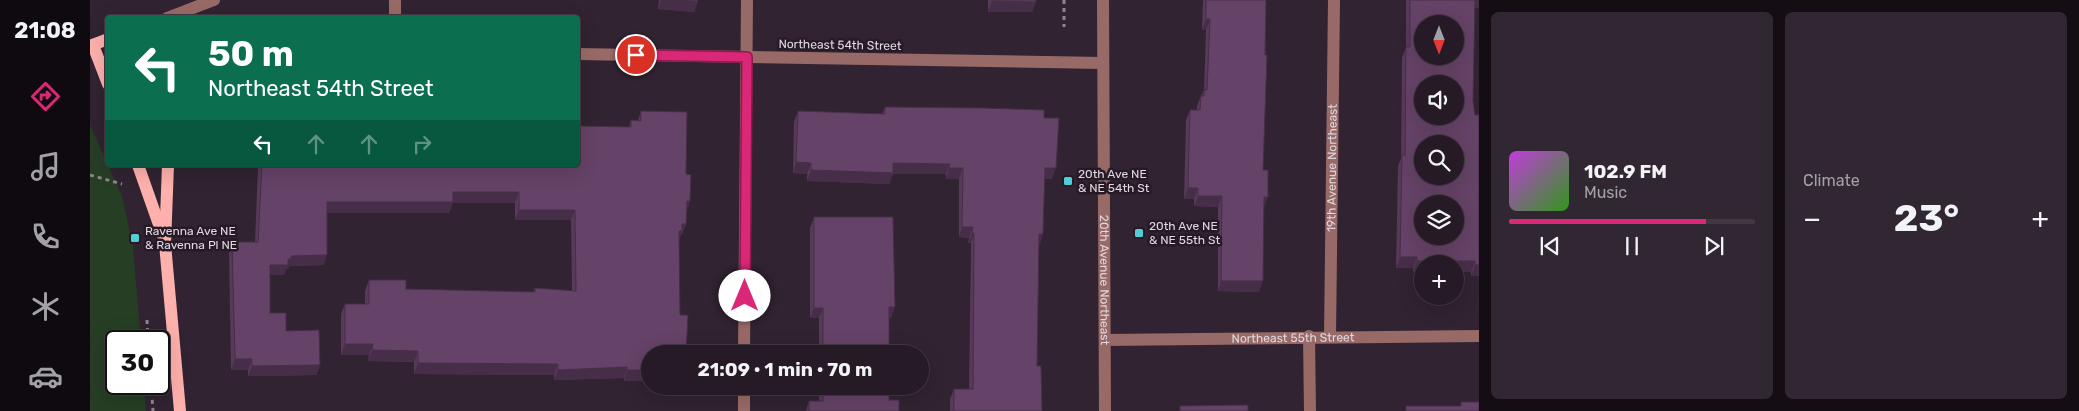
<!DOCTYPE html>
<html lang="en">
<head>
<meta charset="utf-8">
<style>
	body { margin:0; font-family:Rubik,sans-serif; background:#312732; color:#f1f3f6; height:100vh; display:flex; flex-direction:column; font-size:19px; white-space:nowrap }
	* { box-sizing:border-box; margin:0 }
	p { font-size:16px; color:#a3a1a7 }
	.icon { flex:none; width:28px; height:28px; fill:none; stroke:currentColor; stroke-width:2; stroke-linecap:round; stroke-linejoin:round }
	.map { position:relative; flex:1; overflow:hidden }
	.side { display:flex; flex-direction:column; gap:12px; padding:12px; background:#140e14; width:600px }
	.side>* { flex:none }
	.top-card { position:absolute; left:15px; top:15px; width:475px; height:152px; border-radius:5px; box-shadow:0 5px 20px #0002,0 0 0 1px #423842; background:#0b6e4f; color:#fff; overflow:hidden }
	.needle { width:32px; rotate:180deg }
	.fabs { position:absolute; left:1324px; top:15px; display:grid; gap:10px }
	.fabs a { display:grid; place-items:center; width:50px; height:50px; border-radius:50%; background:#251a25; box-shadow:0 5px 20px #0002,0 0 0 1px #423842; font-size:25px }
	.speed { position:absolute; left:15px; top:330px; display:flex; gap:10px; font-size:25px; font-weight:700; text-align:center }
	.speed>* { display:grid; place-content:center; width:65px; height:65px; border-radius:50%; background:#251a25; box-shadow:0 5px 20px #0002,0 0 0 1px #423842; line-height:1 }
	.speed .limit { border:2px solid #111; border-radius:8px; background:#fff; color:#111 }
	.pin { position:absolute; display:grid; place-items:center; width:42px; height:42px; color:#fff; margin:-21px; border:2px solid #fff; border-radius:50%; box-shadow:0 1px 5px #0007 }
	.me { position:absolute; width:55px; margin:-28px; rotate:0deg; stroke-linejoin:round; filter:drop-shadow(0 0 4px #0008) }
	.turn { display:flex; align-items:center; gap:18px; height:105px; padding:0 20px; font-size:22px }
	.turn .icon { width:65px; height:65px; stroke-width:2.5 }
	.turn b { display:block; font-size:35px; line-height:42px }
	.lanes { display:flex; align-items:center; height:48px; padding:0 20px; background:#0003; justify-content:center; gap:25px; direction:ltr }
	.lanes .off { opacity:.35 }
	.big { font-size:38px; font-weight:700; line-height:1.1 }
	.side .card { flex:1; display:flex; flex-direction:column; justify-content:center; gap:8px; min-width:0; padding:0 18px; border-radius:8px; background:#312732 }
	.song { display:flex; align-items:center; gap:15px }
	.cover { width:60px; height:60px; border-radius:8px; background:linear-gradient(135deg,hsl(290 70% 55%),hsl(110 70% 35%)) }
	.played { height:5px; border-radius:2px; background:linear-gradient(90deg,#db2777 80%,#423842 80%) }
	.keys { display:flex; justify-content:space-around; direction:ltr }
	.heat { display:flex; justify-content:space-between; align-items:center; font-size:28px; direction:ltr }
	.side .tiles { flex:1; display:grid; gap:12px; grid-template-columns:repeat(2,1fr) }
	.trip { position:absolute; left:551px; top:345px; width:288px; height:50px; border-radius:25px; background:#251a25; box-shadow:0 5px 20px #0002,0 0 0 1px #423842; font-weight:700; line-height:50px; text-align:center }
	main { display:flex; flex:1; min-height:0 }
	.menu { display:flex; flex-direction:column; width:90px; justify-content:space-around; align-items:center; background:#0f0a0f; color:#a3a1a7 }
	.menu .icon { width:35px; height:35px }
	.menu .selected { color:#db2777 }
	.menu b { font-size:22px; color:#f1f3f6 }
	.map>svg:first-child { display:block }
	.green { fill:#253e24 }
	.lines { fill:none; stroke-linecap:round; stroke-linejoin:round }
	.path { stroke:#8e838e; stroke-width:3; stroke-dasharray:4 4; stroke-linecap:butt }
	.minor { stroke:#986a67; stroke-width:12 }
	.major { stroke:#fdb0ac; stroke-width:12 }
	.wall { fill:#573959 }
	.shaded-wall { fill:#472e48 }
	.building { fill:#654267; stroke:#472e48; fill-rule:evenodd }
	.route-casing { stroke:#8e194d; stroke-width:12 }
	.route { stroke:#db2777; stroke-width:9 }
	.poi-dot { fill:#52ccd6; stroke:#271a27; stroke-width:2 }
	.labels { text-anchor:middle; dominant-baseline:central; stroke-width:5; stroke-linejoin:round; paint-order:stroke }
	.street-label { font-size:12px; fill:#e0d7e0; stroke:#271a27 }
	.poi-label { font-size:12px; fill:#e0d7e0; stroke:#271a27; text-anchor:start }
</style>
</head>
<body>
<main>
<nav class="menu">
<b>21:08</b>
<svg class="icon selected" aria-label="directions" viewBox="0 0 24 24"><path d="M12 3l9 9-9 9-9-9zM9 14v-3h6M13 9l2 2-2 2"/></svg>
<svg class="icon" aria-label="music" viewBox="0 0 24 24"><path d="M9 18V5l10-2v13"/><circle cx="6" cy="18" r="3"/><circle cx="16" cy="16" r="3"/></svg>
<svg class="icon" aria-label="phone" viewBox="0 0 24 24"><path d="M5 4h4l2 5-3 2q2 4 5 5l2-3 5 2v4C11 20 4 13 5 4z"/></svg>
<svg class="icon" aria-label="climate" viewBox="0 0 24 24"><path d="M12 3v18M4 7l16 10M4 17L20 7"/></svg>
<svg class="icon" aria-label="car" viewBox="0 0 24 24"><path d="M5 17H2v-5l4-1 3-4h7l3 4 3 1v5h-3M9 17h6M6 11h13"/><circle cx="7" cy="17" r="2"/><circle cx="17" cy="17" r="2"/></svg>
</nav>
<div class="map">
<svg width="1389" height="411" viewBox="0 0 1389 411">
	<rect width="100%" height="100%" fill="#312331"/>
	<polygon class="green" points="0,125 32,196 43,247 51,341 26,341 26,384 54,384 56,411 0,411"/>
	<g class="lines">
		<g class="path">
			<polyline points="974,0 974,27"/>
			<polyline points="0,175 32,184"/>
			<polyline points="57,320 58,341"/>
			<polyline points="61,384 63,411"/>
		</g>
		<g class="minor">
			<polyline points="305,0 305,18"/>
			<path id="s1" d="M1013,0l2,411"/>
			<polyline points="77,18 124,0"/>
			<polyline points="488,54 1013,63"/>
			<polyline points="1219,336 1220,411"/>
			<path id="s2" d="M1240,337l4,-337"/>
			<path id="s3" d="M1015,340l374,-4"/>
			<polyline points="654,354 657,0"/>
			<polyline points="654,411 654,386"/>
		</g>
		<g class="major">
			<polyline points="3,45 18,84"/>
			<polyline points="0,46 18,39"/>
			<polyline points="48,165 73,236"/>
			<polyline points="78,165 75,244 90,411"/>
		</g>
	</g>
	<g class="wall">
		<polygon points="569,0 608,0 604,12 568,9"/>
		<polygon points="898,0 946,0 942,12 898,12"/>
		<polygon points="1113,0 1176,0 1173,170 1174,207 1169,292 1128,291 1128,207 1104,206 1104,199 1094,199 1096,120 1100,110 1107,110 1107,106 1111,96 1114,90 1116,30 1112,30"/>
		<polygon points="1316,0 1389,0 1389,8 1384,8 1383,101 1389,276 1381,276 1381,272 1323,272 1323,268 1306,268 1308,166 1311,158 1312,58 1316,47"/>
		<polygon points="795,107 954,118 962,179 954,179 949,245 947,366 952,411 860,411 860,399 864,389 879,389 881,243 878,243 879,238 869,237 869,179 856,179 856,174 803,174 799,184 717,181 717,174 703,173 704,122 708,111 792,114"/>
		<polygon points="551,111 596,174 596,224 592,234 591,234 589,239 560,381 534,381 534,378 464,380 464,375 324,374 324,362 278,361 279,355 251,355 251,314 255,304 275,304 275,291 279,280 316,289 443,292 445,288 482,291 481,220 425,220 425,203 363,203 359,213 237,213 234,265 199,266 198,269 196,269 194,275 180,275 180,313 196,331 230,365 226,375 158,376 158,370 141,370 139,253 142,242 165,242 168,166 147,166 147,165 488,165 539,127 541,120 548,121"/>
		<polygon points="724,217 801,318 799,318 799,354 729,354 729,318 720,318 720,228"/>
		<polygon points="729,386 799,386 799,400 809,411 716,411 719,401 729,401"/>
	</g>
	<g class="shaded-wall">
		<polygon points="571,0 595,0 608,1 604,12 568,9"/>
		<polygon points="1383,0 1389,0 1389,8 1381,8"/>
		<polygon points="902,1 946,2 942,12 898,12"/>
		<polygon points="1116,19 1120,19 1116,30 1112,30"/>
		<polygon points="706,162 721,163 717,174 703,173"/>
		<polygon points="803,163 860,164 856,174 803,174 799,184 717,181 721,170"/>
		<polygon points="147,165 169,165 168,166 147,166"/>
		<polygon points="859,168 873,168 869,179 856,179"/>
		<polygon points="955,168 966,168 962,179 951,179"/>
		<polygon points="1098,188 1108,188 1104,199 1094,199"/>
		<polygon points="363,192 429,192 425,203 363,203 359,213 234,213 237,202"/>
		<polygon points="1108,196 1132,196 1128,207 1104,206"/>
		<polygon points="1174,197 1178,197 1174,207"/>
		<polygon points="597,201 600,201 597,212"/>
		<polygon points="429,210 485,210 481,220 425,220"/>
		<polygon points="592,224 596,224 588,242 585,242"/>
		<polygon points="872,227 883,227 879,238 869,237"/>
		<polygon points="882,233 884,233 881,243 878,243"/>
		<polygon points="949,234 953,234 950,245 945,245"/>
		<polygon points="237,255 234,265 199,266 198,269 196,269 194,275 177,275 180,265 198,259 201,256"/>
		<polygon points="1310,257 1327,257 1323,268 1306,268"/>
		<polygon points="1327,261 1385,261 1381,272 1365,272 1365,264 1332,264 1332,272 1323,272"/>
		<polygon points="1385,265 1389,265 1389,276 1381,276"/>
		<polygon points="1131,281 1173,281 1169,292 1128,291"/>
		<polygon points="799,307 805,307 801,318 795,318"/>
		<polygon points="724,308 733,308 729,318 720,318"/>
		<polygon points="255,344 283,344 279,355 251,355"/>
		<polygon points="282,350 328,351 324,362 278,361"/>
		<polygon points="145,359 162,359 158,370 141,370"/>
		<polygon points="328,363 468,364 464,375 324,374"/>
		<polygon points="230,365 226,375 158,376 162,366"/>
		<polygon points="537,367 534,378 464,380 468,370"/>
		<polygon points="537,370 560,370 560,381 534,381"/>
	</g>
	<g class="building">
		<polygon points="902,0 946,0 946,2 902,1"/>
		<polygon points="1116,0 1176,0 1175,55 1177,55 1173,170 1178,170 1178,197 1174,197 1173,281 1131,281 1132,196 1108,196 1108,188 1098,188 1100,110 1110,110 1111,96 1114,96 1114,90 1117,90 1120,19 1116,19"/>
		<path d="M1320,0h65l-2,101 2,14h4v150h-4v-4h-58v-4h-17l2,-102h3l1,-108h4zM1332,24h33v32h-33zM1332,84h33v32h-33zM1332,144h33v32h-33zM1332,204h33v32h-33z"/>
		<polygon points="795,107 893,108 954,110 954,118 969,118 966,168 955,168 953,234 949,234 947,366 951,366 952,411 864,411 864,389 883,389 884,233 882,233 883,227 872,227 873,168 859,168 860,164 803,163 803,173 721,170 721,163 706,162 708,111 795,114"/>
		<polygon points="551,111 597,112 596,174 601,175 600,201 597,201 596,224 592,224 592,231 589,231 590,315 598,315 596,354 560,354 560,370 537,370 537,367 468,370 468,364 328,363 328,351 282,350 283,344 255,344 255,304 279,304 279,280 316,280 316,289 445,292 445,288 486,291 485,210 429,210 429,192 363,192 363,202 237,202 237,255 201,256 201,259 198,259 198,265 180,265 180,313 196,313 196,331 229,330 230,365 162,366 162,359 145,359 142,242 168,242 172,165 488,165 488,126 541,127 541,120 551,121"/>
		<polygon points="724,217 803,217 805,307 799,307 799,354 733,354 733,308 724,308"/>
		<polygon points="733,386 799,386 799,400 809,400 809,411 719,411 719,401 733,401"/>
		<polygon points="1371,402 1389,402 1389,411 1316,411 1316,406 1371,406"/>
		<polygon points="1158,405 1158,411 1090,411 1090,406"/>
	</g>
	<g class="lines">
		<defs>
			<polyline id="route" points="546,55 657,57 655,296"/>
		</defs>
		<use href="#route" class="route-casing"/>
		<use href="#route" class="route"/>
	</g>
	<g class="poi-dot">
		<rect x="973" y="176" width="10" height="10" rx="2.5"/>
		<rect x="1044" y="228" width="10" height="10" rx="2.5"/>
		<rect x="40" y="233" width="10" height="10" rx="2.5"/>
	</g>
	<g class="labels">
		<g class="street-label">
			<text transform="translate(750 45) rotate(1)">Northeast 54th Street</text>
			<text stroke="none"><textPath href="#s2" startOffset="169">19th Avenue Northeast</textPath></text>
			<text stroke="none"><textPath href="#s1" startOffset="280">20th Avenue Northeast</textPath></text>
			<text stroke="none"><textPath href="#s3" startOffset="188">Northeast 55th Street</textPath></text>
		</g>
		<g class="poi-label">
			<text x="988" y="174">20th Ave NE<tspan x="988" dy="14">&amp; NE 54th St</tspan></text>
			<text x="1059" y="226">20th Ave NE<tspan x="1059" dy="14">&amp; NE 55th St</tspan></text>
			<text x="55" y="231">Ravenna Ave NE<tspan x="55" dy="14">&amp; Ravenna Pl NE</tspan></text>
		</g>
	</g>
</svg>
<div class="fabs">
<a><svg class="needle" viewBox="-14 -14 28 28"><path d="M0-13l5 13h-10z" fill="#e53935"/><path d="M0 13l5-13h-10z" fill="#a3a1a7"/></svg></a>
<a><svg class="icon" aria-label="sound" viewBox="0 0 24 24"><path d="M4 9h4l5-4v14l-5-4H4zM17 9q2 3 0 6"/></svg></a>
<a><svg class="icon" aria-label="search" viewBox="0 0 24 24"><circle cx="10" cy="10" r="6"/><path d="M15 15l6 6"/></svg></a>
<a><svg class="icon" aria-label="layers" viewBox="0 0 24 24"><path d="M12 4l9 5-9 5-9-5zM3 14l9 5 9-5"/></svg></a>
<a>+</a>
</div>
<div class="speed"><div class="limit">30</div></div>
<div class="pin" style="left:546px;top:55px;background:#d93025"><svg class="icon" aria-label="arrive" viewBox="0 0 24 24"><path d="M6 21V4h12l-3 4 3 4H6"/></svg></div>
<svg class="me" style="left:655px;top:296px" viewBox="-20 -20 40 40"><circle r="19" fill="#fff"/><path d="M0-13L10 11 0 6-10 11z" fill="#db2777"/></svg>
<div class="trip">21:09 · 1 min · 70 m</div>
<div class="top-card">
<div class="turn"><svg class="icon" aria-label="left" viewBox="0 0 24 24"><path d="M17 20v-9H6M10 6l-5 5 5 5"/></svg><div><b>50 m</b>Northeast 54th Street</div></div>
<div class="lanes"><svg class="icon" aria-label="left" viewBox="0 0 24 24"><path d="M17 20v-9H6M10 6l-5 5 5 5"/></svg><svg class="icon off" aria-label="ahead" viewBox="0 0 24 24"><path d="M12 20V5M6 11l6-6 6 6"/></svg><svg class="icon off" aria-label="ahead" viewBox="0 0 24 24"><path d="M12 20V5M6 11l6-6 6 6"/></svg><svg class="icon off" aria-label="right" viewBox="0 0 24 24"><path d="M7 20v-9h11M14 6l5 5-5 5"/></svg></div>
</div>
</div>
<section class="side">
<div class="tiles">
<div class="card">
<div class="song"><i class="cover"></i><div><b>102.9 FM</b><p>Music</p></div></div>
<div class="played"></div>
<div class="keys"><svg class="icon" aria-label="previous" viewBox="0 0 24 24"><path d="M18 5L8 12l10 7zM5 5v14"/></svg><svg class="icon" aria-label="pause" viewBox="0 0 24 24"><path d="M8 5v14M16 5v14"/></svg><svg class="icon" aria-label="next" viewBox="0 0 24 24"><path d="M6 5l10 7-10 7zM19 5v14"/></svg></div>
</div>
<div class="card"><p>Climate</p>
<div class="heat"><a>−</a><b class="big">23°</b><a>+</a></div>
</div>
</div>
</section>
</main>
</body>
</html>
